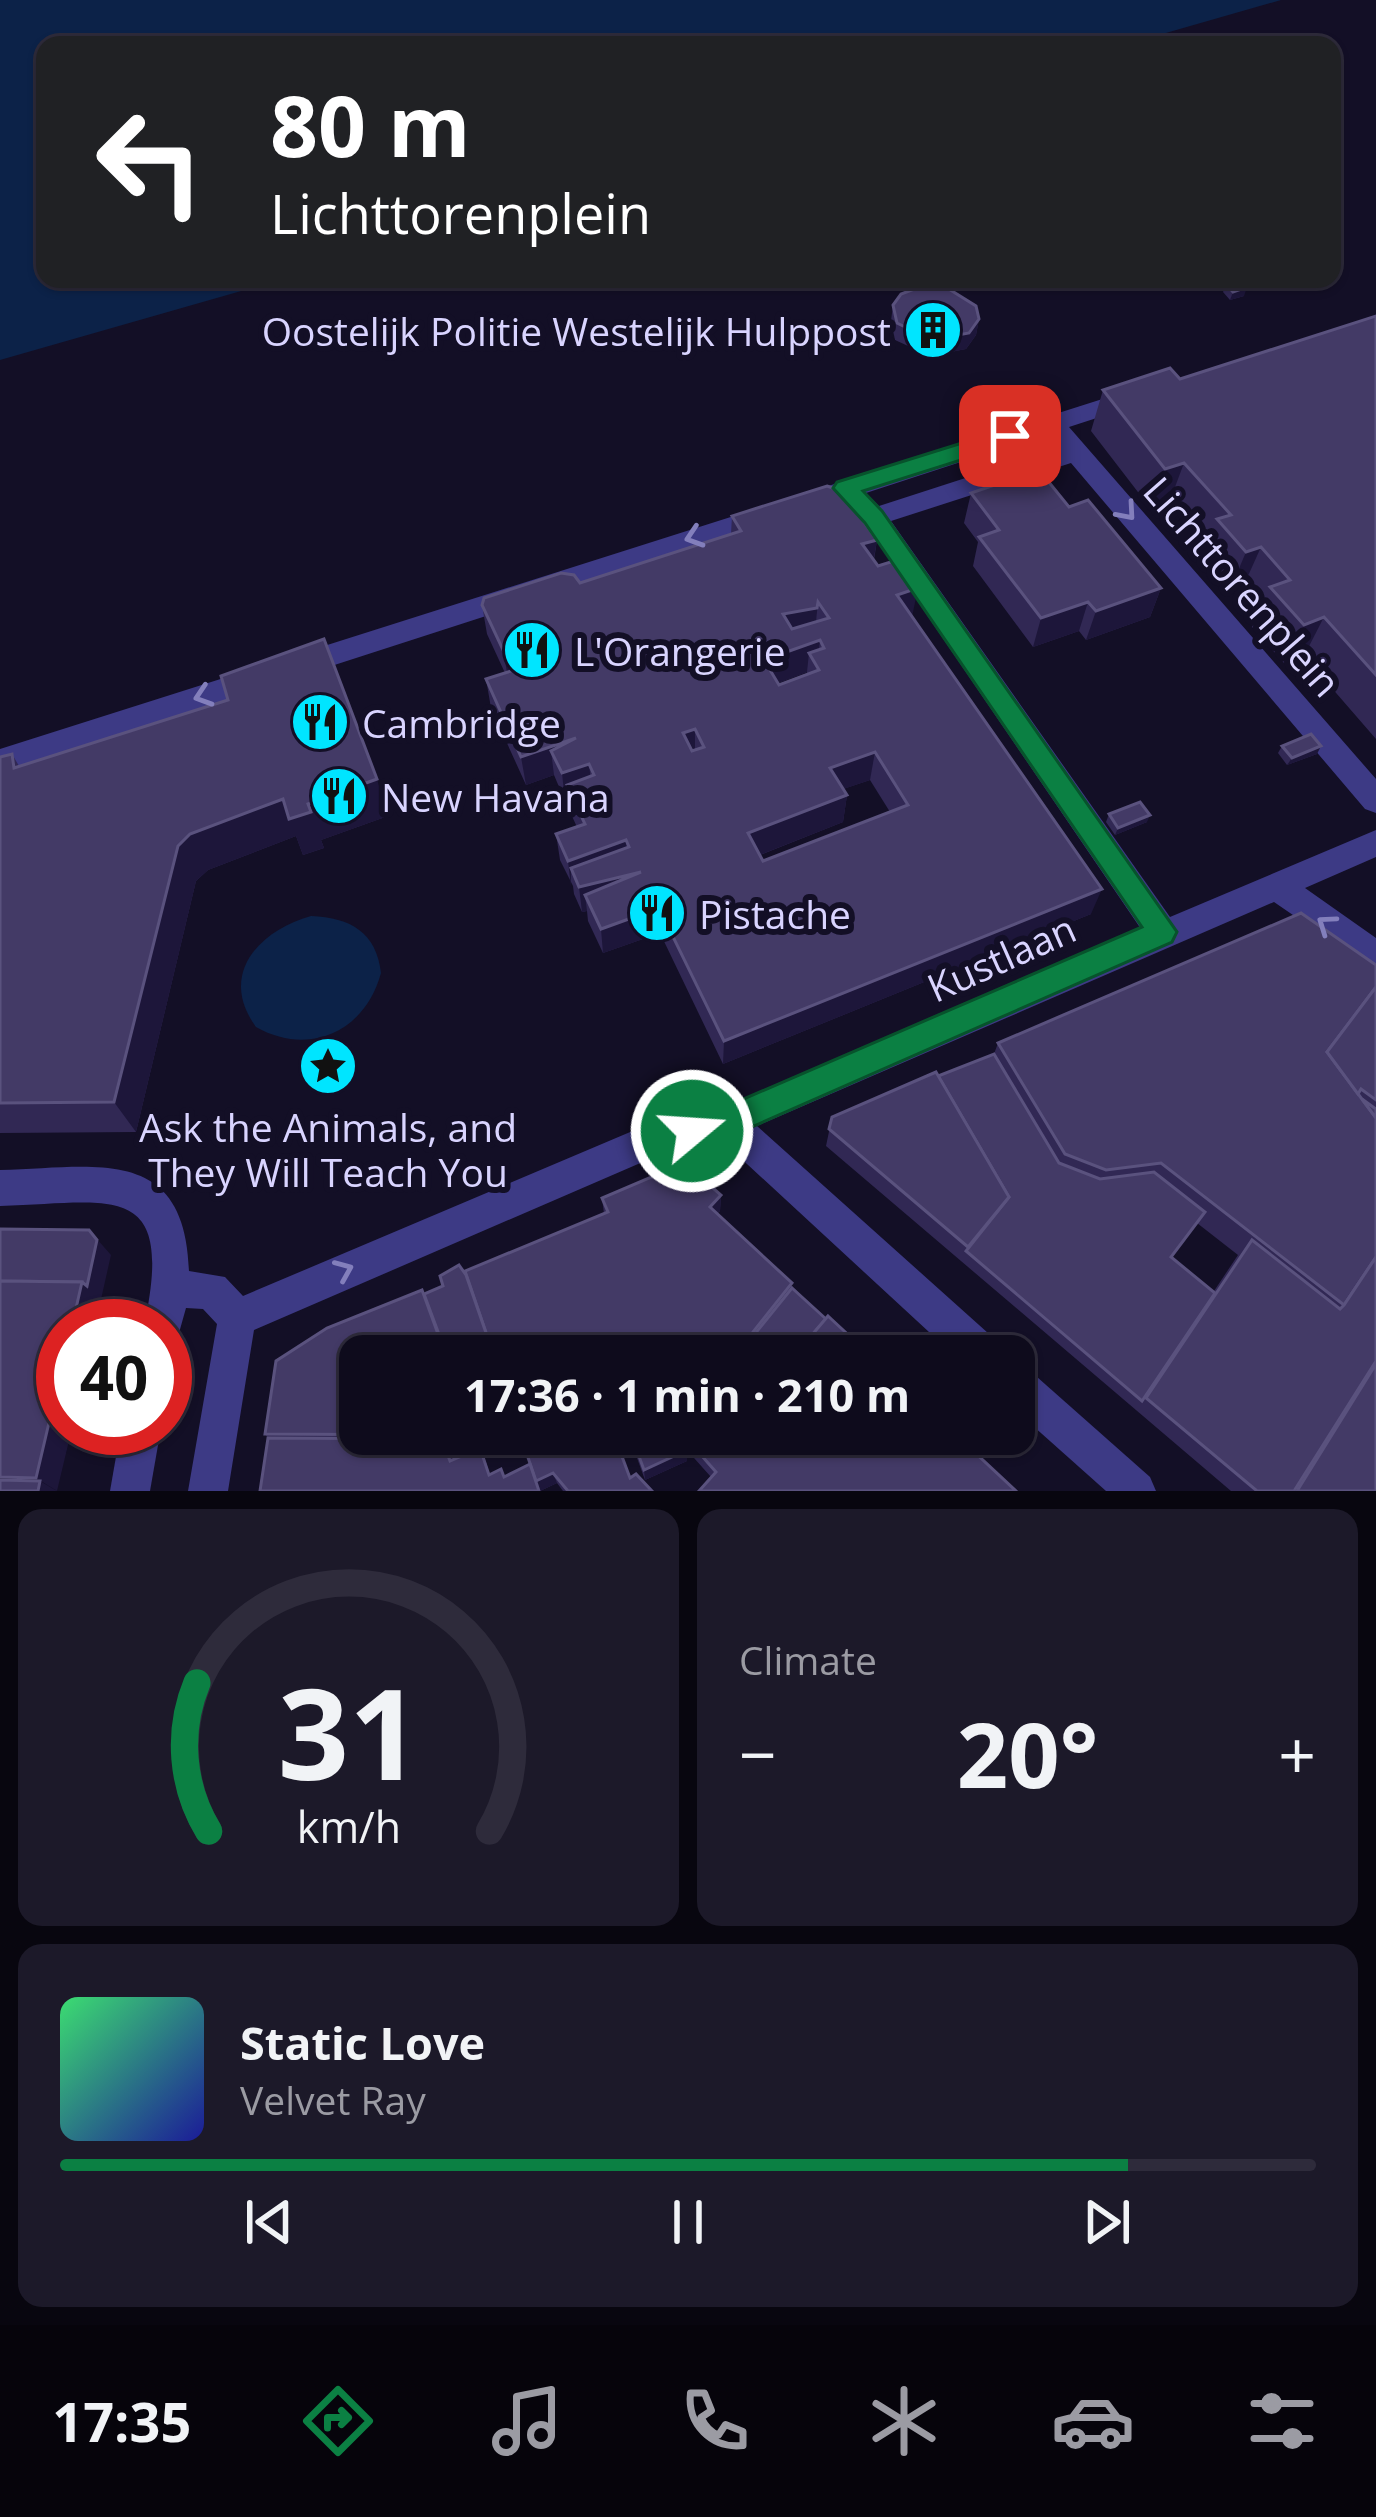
<!DOCTYPE html>
<html lang="en">
<head>
<meta charset="utf-8">
<style>
	body { margin:0; font-family:"Open Sans",sans-serif; background:#1c1929; color:#f1f3f6; height:100vh; display:flex; flex-direction:column; font-size:45px; white-space:nowrap }
	* { box-sizing:border-box; margin:0 }
	p { font-size:39px; color:#9b9ba3 }
	.icon { flex:none; width:66px; height:66px; fill:none; stroke:currentColor; stroke-width:2; stroke-linecap:round; stroke-linejoin:round }
	.map { position:relative; height:1491px; overflow:hidden }
	.drawer { display:flex; flex-direction:column; gap:18px; padding:18px; background:#08060f; flex:1 }
	.drawer>* { flex:none }
	.guide { position:absolute; left:36px; top:36px; width:1305px; height:252px; border-radius:24px; box-shadow:0 3px 9px #0004,0 0 0 3px #2e2b3b; background:#202124; color:#fff; overflow:hidden }
	.speed { position:absolute; left:36px; top:1299px; display:flex; gap:24px; font-size:60px; font-weight:700; text-align:center }
	.speed>* { display:grid; place-content:center; width:156px; height:156px; border-radius:50%; background:#0e0b1c; box-shadow:0 3px 9px #0004,0 0 0 3px #2e2b3b; line-height:1 }
	.speed .limit { border:18px solid #d22; background:#fff; color:#111 }
	.pin { position:absolute; display:grid; place-items:center; width:102px; height:102px; color:#fff; margin:-51px; border-radius:24px; box-shadow:0 6px 18px #0006 }
	.me { position:absolute; width:132px; margin:-66px; rotate:72deg; stroke-linejoin:round; filter:drop-shadow(0 0 9px #0008) }
	.turn { display:flex; align-items:center; gap:42px; height:252px; padding:0 36px; font-size:54px }
	.turn .icon { width:156px; height:156px; stroke-width:2.5 }
	.turn b { display:block; font-size:84px; line-height:102px }
	.big { font-size:90px; font-weight:700; line-height:1.1 }
	.drawer .card { flex:1; display:flex; flex-direction:column; justify-content:center; gap:18px; min-width:0; padding:0 42px; border-radius:24px; background:#1c1929 }
	.drawer .dial { align-items:center; gap:0 }
	.dial svg { height:312px; overflow:visible; fill:none; stroke:#2e2b3b; stroke-width:7; stroke-linecap:round; text-anchor:middle }
	.dial text { fill:#f1f3f6; stroke:none }
	.song { display:flex; align-items:center; gap:36px }
	.cover { width:144px; height:144px; border-radius:18px; background:linear-gradient(135deg,hsl(140 70% 55%),hsl(240 70% 35%)) }
	.played { height:12px; border-radius:6px; background:linear-gradient(90deg,#0b8043 85%,#2e2b3b 85%) }
	.keys { display:flex; justify-content:space-around; direction:ltr }
	.heat { display:flex; justify-content:space-between; align-items:center; font-size:66px; direction:ltr }
	.drawer .tiles { flex:1; display:grid; gap:18px; grid-template-columns:1fr 1fr }
	.card:last-child { grid-column:span 2 }
	.trip { position:absolute; left:339px; top:1335px; width:696px; height:120px; border-radius:24px; background:#0e0b1c; box-shadow:0 3px 9px #0004,0 0 0 3px #2e2b3b; font-weight:700; line-height:120px; text-align:center }
	.tab-bar { display:flex; height:192px; justify-content:space-around; align-items:center; background:#06040b; color:#9b9ba3 }
	.tab-bar .icon { width:84px; height:84px }
	.tab-bar .selected { color:#0b8043 }
	.tab-bar b { font-size:54px; color:#f1f3f6 }
	.map>svg:first-child { display:block }
	.water { fill:#0c2248 }
	.lines { fill:none; stroke-linecap:round; stroke-linejoin:round }
	.minor { fill:#3d3a85; fill-rule:evenodd }
	.wall { fill:#312854; fill-rule:evenodd }
	.shaded-wall { fill:#1d163a }
	.building { fill:#433a66; stroke:#5a527e; stroke-width:3; fill-rule:evenodd }
	.oneway { stroke:#837fbc }
	.route { fill:#0b8043; stroke:#07532c; stroke-width:3 }
	.labels { text-anchor:middle; dominant-baseline:central; stroke-width:12; stroke-linejoin:round; paint-order:stroke }
	.poi-label { font-size:39px; fill:#d9d4ff; stroke:#130f26; text-anchor:start }
	.street-label { font-size:39px; fill:#d9d4ff; stroke:#130f26 }
</style>
</head>
<body>
<div class="map">
<svg width="1376" height="1491" viewBox="0 0 1376 1491">
	<rect width="100%" height="100%" fill="#130f26"/>
	<g class="water">
		<polygon points="0,0 1281,0 1124,45 45,45 45,279 283,279 0,360"/>
		<path d="M311,916c40,2 65,16 70,57 -16,59 -72,84 -125,54 -38,-52 2,-96 55,-111z"/>
	</g>
	<g class="lines">
		<g class="minor">
			<path d="M1137,388l9,2v12l-77,25 307,352v34l-11,-4 -294,-346 -180,58 279,396 206,-87v27l-71,31 71,50v34l-102,-70 -517,224 241,216 5,14h-48l-234,-216 -76,21 -391,169 -26,161h-40l29,-167 -14,-15 -17,-1 -9,32 -12,4v-18h-21c32,-148 -32,-123 -144,-120v-36c94,-2 185,-27 189,101l36,6 18,19 399,-169 83,-21 416,-177 -276,-405 -23,-23 -842,272v-24zM1046,434l12,14 -179,58 -13,-13z"/>
			<polygon points="1014,1363 1028,1369 1150,1477 1156,1491 1106,1491 1014,1409"/>
			<polygon points="121,1428 161,1428 150,1491 110,1491"/>
		</g>
	</g>
	<g class="wall">
		<polygon points="1226,284 1244,296 1230,300 1223,292"/>
		<polygon points="893,305 979,319 976,335 966,349 930,356 895,340 891,321"/>
		<polygon points="1376,316 1376,739 1304,656 1284,663 1252,627 1261,607 1243,587 1229,592 1201,559 1207,545 1169,503 1151,509 1091,431 1103,390 1180,379"/>
		<polygon points="971,493 1069,507 1161,588 1150,617 1086,640 1079,631 1033,647 973,566 978,542 964,523"/>
		<path d="M732,516l145,24 -3,20 38,57 179,297 -368,150 -63,-131 -57,20 -15,-32 -1,-10 -5,1 -8,-18 -1,-8 -13,-26 -4,-26 21,-7 -7,-15 -1,-13 -4,2 -11,-26 -28,10 -35,-77 -5,-29 19,-6 -18,-39 -5,-29 98,-22 151,-49zM807,672v3l-28,10 -1,-2zM870,780l20,32 -127,49 -3,-6 83,-33 4,-27 -4,-6z"/>
		<polygon points="1282,746 1317,754 1287,765 1278,753"/>
		<polygon points="12,754 19,766 388,816 321,840 324,848 303,855 296,836 208,870 196,881 136,1132 0,1133 0,757"/>
		<polygon points="1109,814 1147,822 1115,835 1106,822"/>
		<path d="M1376,965v526h-145l-405,-345 6,-29 162,-63 4,-11zM1197,1223l41,32 -24,36 -43,-34z"/>
		<path d="M721,1195l-1,16 -3,3 109,105 -466,37 320,78 7,16v11l-42,19 -12,-33 -13,6 10,25 22,13h-89l-6,-8 -17,8 -272,-53 -3,-4 159,-140 180,-80 -2,-16zM521,1438l9,26 -25,13 -15,-2 -6,-19z"/>
		<polygon points="692,1434 955,1434 711,1477 694,1458 694,1447 697,1446"/>
	</g>
	<g class="shaded-wall">
		<polygon points="1247,287 1244,296 1230,300 1233,292"/>
		<polygon points="979,319 976,335 966,349 930,356 932,340"/>
		<polygon points="1184,463 1169,503 1151,509 1165,469"/>
		<polygon points="877,540 872,569 862,544"/>
		<polygon points="1261,547 1243,587 1229,592 1246,552"/>
		<polygon points="918,588 912,617 897,595"/>
		<polygon points="1161,588 1150,617 1086,640 1096,611"/>
		<polygon points="818,602 815,631 780,643 783,614"/>
		<polygon points="1088,602 1079,631 1033,647 1041,618"/>
		<polygon points="1324,617 1304,656 1284,663 1304,625"/>
		<polygon points="820,640 817,666 809,653 807,672 762,689 764,660"/>
		<polygon points="528,642 532,670 508,678 503,650"/>
		<polygon points="695,729 695,757 683,733"/>
		<polygon points="576,738 551,751 554,775 526,785 521,757"/>
		<polygon points="1321,746 1317,754 1287,765 1292,758"/>
		<polygon points="875,752 870,780 826,795 830,768"/>
		<polygon points="589,764 592,791 567,785 569,799 565,801 562,773"/>
		<polygon points="377,779 388,816 321,840 324,848 303,855 296,836 208,870 196,881 136,1132 114,1102 178,846 190,834 283,799 308,804"/>
		<polygon points="847,795 843,822 747,860 748,833"/>
		<polygon points="1150,815 1147,822 1115,835 1118,828"/>
		<polygon points="626,840 628,866 571,868 571,887 568,861"/>
		<polygon points="641,872 585,895 587,911 582,912 579,887"/>
		<polygon points="1102,889 1091,914 723,1064 724,1041"/>
		<polygon points="659,908 660,933 603,953 601,929"/>
		<polygon points="721,1195 720,1211 709,1222 710,1207"/>
		<polygon points="89,1230 111,1255 95,1326 72,1326 82,1282"/>
		<polygon points="63,1363 63,1428 72,1428 57,1491 36,1478"/>
		<polygon points="511,1434 521,1434 522,1438 484,1456 492,1482 455,1468 448,1458 478,1445"/>
		<polygon points="632,1437 633,1447 619,1454 617,1443"/>
		<polygon points="687,1450 687,1461 645,1480 644,1470"/>
		<polygon points="530,1464 553,1473 557,1483 540,1491"/>
		<polygon points="40,1481 57,1491 38,1491"/>
	</g>
	<g class="building">
		<polygon points="1235,279 1247,287 1233,292 1226,284"/>
		<polygon points="925,285 944,286 976,306 979,319 969,333 932,340 897,323 893,305 901,294"/>
		<polygon points="1376,316 1376,675 1324,617 1304,625 1270,587 1290,580 1261,547 1246,552 1217,519 1231,515 1222,505 1184,463 1165,469 1103,390 1170,368 1180,379"/>
		<polygon points="1039,470 1069,507 1088,500 1161,588 1096,611 1088,602 1041,618 979,537 999,530 971,493"/>
		<path d="M827,486l15,5 35,49 -15,4 16,22 19,-6 21,28 -21,7 205,294 -378,152 -65,-133 -58,21 -16,-34 56,-23 -62,15 -8,-19 58,-21 -3,-7 -58,21 -12,-27 29,-10 -18,-39 27,-10 -5,-11 -27,9 -11,-22 25,-13 -55,19 -35,-78 53,-17 -11,-20 -25,8 -21,-45 2,-7 77,-25 13,2 6,8 161,-52 -9,-15zM818,602l11,16 -37,11 -9,-15 34,-6zM820,640l4,8 -15,5 10,17 -40,15 -15,-25zM695,729l9,18 -12,4 -9,-18zM875,752l33,53 -145,56 -15,-28 99,-38 -17,-27z"/>
		<polygon points="324,639 377,779 308,804 311,812 289,819 283,799 190,834 178,846 114,1102 0,1103 0,757 12,754 14,768 228,700 221,676"/>
		<polygon points="1311,734 1321,746 1292,758 1282,746"/>
		<polygon points="1140,802 1150,815 1118,828 1109,814"/>
		<polygon points="1301,913 1376,965 1376,987 1327,1052 1376,1118 1376,1257 1344,1305 1161,1163 1106,1170 1065,1154 998,1043"/>
		<polygon points="1376,987 1376,1100 1361,1089 1358,1094 1327,1052"/>
		<polygon points="994,1054 1059,1163 1100,1179 1154,1172 1205,1212 1171,1257 1215,1293 1142,1401 966,1251 1009,1197 938,1076"/>
		<polygon points="936,1072 1009,1197 968,1247 829,1129 832,1117"/>
		<polygon points="1362,1099 1376,1109 1376,1118"/>
		<polygon points="670,1169 697,1174 721,1195 710,1207 792,1283 734,1356 494,1356 465,1271 608,1212 602,1198"/>
		<polygon points="0,1229 89,1230 97,1240 87,1286 82,1282 0,1281"/>
		<polygon points="1252,1240 1340,1309 1344,1305 1376,1257 1376,1361 1294,1491 1257,1491 1146,1398"/>
		<polygon points="459,1265 466,1275 494,1356 447,1356 424,1294 443,1286 440,1276"/>
		<polygon points="0,1281 82,1282 72,1326 63,1326 63,1363 36,1478 0,1477"/>
		<polygon points="792,1288 826,1319 794,1356 737,1356"/>
		<polygon points="422,1290 446,1356 360,1356 360,1434 474,1434 478,1445 448,1458 441,1435 265,1434 276,1361 327,1328"/>
		<polygon points="828,1316 871,1356 794,1356"/>
		<polygon points="1376,1364 1376,1491 1297,1491"/>
		<polygon points="475,1434 511,1434 480,1448"/>
		<polygon points="520,1434 680,1434 687,1450 644,1470 632,1437 617,1443 630,1478 636,1474 652,1491 568,1491 553,1473 536,1481"/>
		<polygon points="694,1434 723,1434 698,1445"/>
		<polygon points="723,1434 955,1434 1016,1491 699,1491 716,1472 694,1447"/>
		<polygon points="268,1438 442,1439 450,1461 480,1448 489,1475 501,1469 504,1477 530,1464 539,1491 260,1491"/>
		<polygon points="0,1480 40,1481 38,1491 0,1491"/>
	</g>
	<defs><path id="oneway-chevron" d="M-2-3.5L2.5 0L-2 3.5" fill="none" stroke-width="1.6" stroke-linecap="round" stroke-linejoin="round" transform="scale(3)"/></defs>
	<g class="oneway">
		<use href="#oneway-chevron" transform="translate(1127 512) rotate(49)"/>
		<use href="#oneway-chevron" transform="translate(694 537) rotate(162)"/>
		<use href="#oneway-chevron" transform="translate(203 696) rotate(162)"/>
		<use href="#oneway-chevron" transform="translate(1326 924) rotate(-145)"/>
		<use href="#oneway-chevron" transform="translate(344 1270) rotate(-23)"/>
	</g>
	<polygon class="route" points="1010,428 1021,436 1018,442 863,491 882,511 1177,932 1172,942 738,1133 692,1146 681,1142 676,1131 681,1120 725,1107 1142,927 865,523 833,488 837,482"/>
	<defs>
		<symbol id="building-disc" viewBox="-11 -11 22 22"><circle r="9.5" fill="#00e5ff" stroke="#130f26"/><path d="M-4-6H4V6H1V3H-1V6H-4ZM-2.5-4.3h1.7v1.8h-1.7ZM.8-4.3h1.7v1.8H.8ZM-2.5-1h1.7V.8h-1.7ZM.8-1h1.7V.8H.8Z" fill="#111"/></symbol>
		<symbol id="restaurant-disc" viewBox="-11 -11 22 22"><circle r="9.5" fill="#00e5ff" stroke="#130f26"/><path d="M-5-6h1v4h1v-4h1v4h1v-4h1v5L-1.5 .5V6h-2V.5L-5-1ZM5-6V6H3V1.5H1.5Q1.5-4 5-6Z" fill="#111"/></symbol>
		<symbol id="sight-disc" viewBox="-11 -11 22 22"><circle r="9.5" fill="#00e5ff" stroke="#130f26"/><path d="M0-6L1.8-2.2L6-1.7L2.9 1.2L3.7 5.4L0 3.3L-3.7 5.4L-2.9 1.2L-6-1.7L-1.8-2.2Z" fill="#111"/></symbol>
	</defs>
	<g fill-rule="evenodd">
		<use href="#building-disc" x="900" y="297" width="66" height="66"/>
		<use href="#restaurant-disc" x="499" y="617" width="66" height="66"/>
		<use href="#restaurant-disc" x="287" y="689" width="66" height="66"/>
		<use href="#restaurant-disc" x="306" y="763" width="66" height="66"/>
		<use href="#restaurant-disc" x="624" y="880" width="66" height="66"/>
		<use href="#sight-disc" x="295" y="1033" width="66" height="66"/>
	</g>
	<g class="labels">
		<g class="poi-label">
			<text x="891" y="330" text-anchor="end">Oostelijk Politie Westelijk Hulppost</text>
			<text x="574" y="650">L'Orangerie</text>
			<text x="362" y="722">Cambridge</text>
			<text x="381" y="796">New Havana</text>
			<text x="699" y="913">Pistache</text>
			<text x="328" y="1126" text-anchor="middle">Ask the Animals, and<tspan x="328" dy="45">They Will Teach You</tspan></text>
		</g>
		<g class="street-label">
			<text transform="translate(1243 586) rotate(49)">Lichttorenplein</text>
			<text transform="translate(1001 957) rotate(-24)">Kustlaan</text>
		</g>
	</g>
</svg>
<div class="speed"><div class="limit">40</div></div>
<div class="pin" style="left:1010px;top:436px;background:#d93025"><svg class="icon" aria-label="arrive" viewBox="0 0 24 24"><path d="M6 21V4h12l-3 4 3 4H6"/></svg></div>
<svg class="me" style="left:692px;top:1131px" viewBox="-20 -20 40 40"><circle r="17" fill="#0b8043" stroke="#fff" stroke-width="3"/><path d="M0-11L8 9 0 5-8 9z" fill="#fff"/></svg>
<div class="trip">17:36 · 1 min · 210 m</div>
<div class="guide">
<div class="turn"><svg class="icon" aria-label="left" viewBox="0 0 24 24"><path d="M17 20v-9H6M10 6l-5 5 5 5"/></svg><div><b>80 m</b>Lichttorenplein</div></div>
</div>
</div>
<section class="drawer">
<div class="tiles">
<div class="card dial"><svg viewBox="0 0 100 80">
<path d="M14 69A42 42 0 1 1 86 69"/>
<path d="M14 69A42 42 0 0 1 11 31" stroke="#0b8043"/>
<text x="50" y="56" font-size="32" font-weight="700">31</text>
<text x="50" y="72" font-size="11">km/h</text>
</svg></div>
<div class="card"><p>Climate</p>
<div class="heat"><a>−</a><b class="big">20°</b><a>+</a></div>
</div>
<div class="card">
<div class="song"><i class="cover"></i><div><b>Static Love</b><p>Velvet Ray</p></div></div>
<div class="played"></div>
<div class="keys"><svg class="icon" aria-label="previous" viewBox="0 0 24 24"><path d="M18 5L8 12l10 7zM5 5v14"/></svg><svg class="icon" aria-label="pause" viewBox="0 0 24 24"><path d="M8 5v14M16 5v14"/></svg><svg class="icon" aria-label="next" viewBox="0 0 24 24"><path d="M6 5l10 7-10 7zM19 5v14"/></svg></div>
</div>
</div>
</section>
<nav class="tab-bar">
<b>17:35</b>
<svg class="icon selected" aria-label="directions" viewBox="0 0 24 24"><path d="M12 3l9 9-9 9-9-9zM9 14v-3h6M13 9l2 2-2 2"/></svg>
<svg class="icon" aria-label="music" viewBox="0 0 24 24"><path d="M9 18V5l10-2v13"/><circle cx="6" cy="18" r="3"/><circle cx="16" cy="16" r="3"/></svg>
<svg class="icon" aria-label="phone" viewBox="0 0 24 24"><path d="M5 4h4l2 5-3 2q2 4 5 5l2-3 5 2v4C11 20 4 13 5 4z"/></svg>
<svg class="icon" aria-label="climate" viewBox="0 0 24 24"><path d="M12 3v18M4 7l16 10M4 17L20 7"/></svg>
<svg class="icon" aria-label="car" viewBox="0 0 24 24"><path d="M5 17H2v-5l4-1 3-4h7l3 4 3 1v5h-3M9 17h6M6 11h13"/><circle cx="7" cy="17" r="2"/><circle cx="17" cy="17" r="2"/></svg>
<svg class="icon" aria-label="filters" viewBox="0 0 24 24"><path d="M4 7h16M4 17h16"/><circle cx="9" cy="7" r="2"/><circle cx="15" cy="17" r="2"/></svg>
</nav>
</body>
</html>
